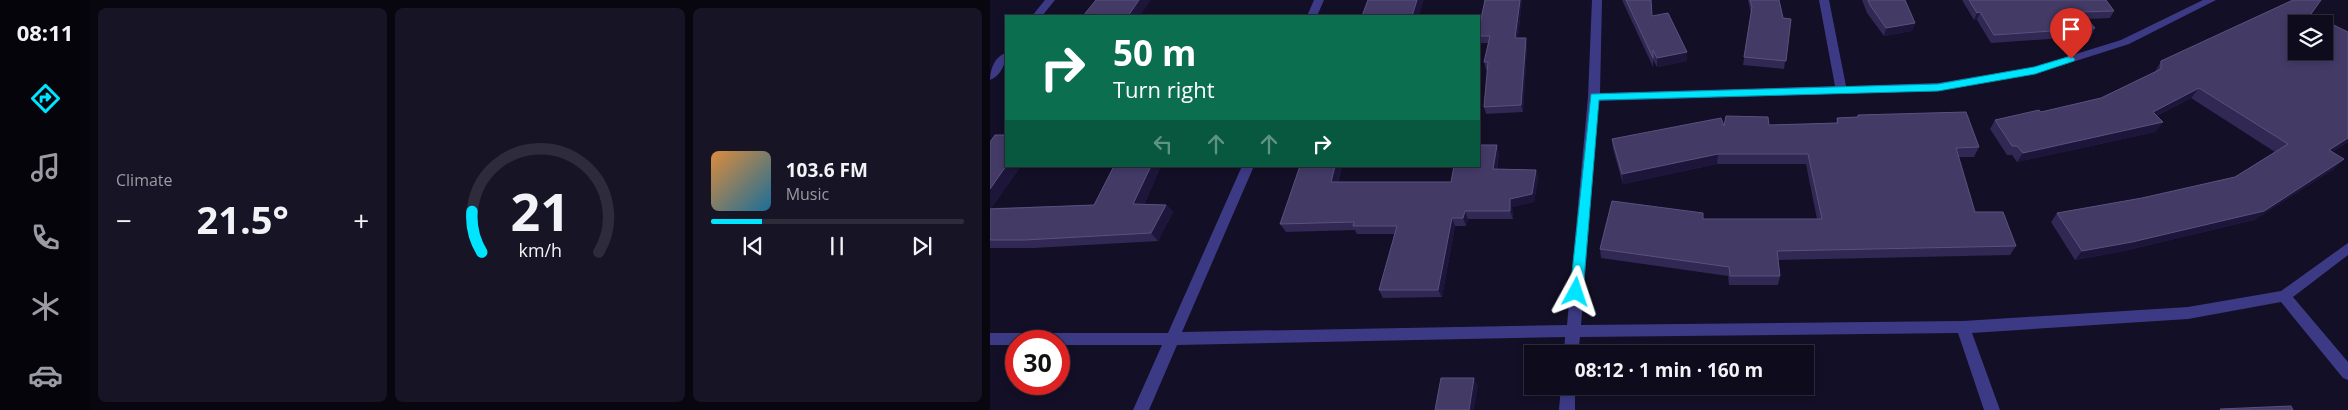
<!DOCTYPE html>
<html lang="en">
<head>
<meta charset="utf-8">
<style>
	body { margin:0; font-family:"Open Sans",sans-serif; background:#171425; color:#f1f3f6; height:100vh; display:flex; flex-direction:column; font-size:19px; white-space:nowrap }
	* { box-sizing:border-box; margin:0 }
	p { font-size:16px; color:#9b9ba3 }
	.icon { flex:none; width:28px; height:28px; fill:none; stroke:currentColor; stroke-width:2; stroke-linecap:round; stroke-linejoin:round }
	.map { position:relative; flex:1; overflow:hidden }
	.sheet { display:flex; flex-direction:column; gap:8px; padding:8px; background:#08060f; width:900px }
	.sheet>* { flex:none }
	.banner { position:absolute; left:15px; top:15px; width:475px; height:152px; border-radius:0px; box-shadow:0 2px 8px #0003,0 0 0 1px #2e2b3b; background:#0b6e4f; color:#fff; overflow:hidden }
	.tools { position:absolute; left:1298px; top:15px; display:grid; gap:10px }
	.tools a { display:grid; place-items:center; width:45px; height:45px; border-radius:0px; background:#0e0b1c; box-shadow:0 2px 8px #0003,0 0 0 1px #2e2b3b; font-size:25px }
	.speed { position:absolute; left:15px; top:330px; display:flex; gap:10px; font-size:25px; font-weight:700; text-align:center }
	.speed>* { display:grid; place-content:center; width:65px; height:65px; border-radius:50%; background:#0e0b1c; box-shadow:0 2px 8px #0003,0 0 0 1px #2e2b3b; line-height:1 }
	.speed .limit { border:8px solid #d22; background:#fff; color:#111 }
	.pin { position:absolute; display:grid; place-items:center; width:42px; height:42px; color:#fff; margin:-51px -21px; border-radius:50% 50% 50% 0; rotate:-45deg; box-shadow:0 0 5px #0007 }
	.pin .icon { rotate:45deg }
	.me { position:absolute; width:55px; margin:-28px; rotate:5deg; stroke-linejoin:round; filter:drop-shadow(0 0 4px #0008) }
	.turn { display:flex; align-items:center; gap:18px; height:105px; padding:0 25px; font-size:22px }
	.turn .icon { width:65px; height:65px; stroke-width:2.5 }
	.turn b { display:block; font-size:35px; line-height:42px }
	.lanes { display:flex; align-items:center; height:48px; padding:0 25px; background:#0003; justify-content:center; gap:25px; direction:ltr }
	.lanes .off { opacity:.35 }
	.big { font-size:38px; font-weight:700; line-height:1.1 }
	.sheet .tile { flex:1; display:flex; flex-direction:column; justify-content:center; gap:8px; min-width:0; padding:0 18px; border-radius:8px; background:#171425 }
	.sheet .dial { align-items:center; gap:0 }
	.dial svg { height:130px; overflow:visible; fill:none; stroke:#2e2b3b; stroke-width:7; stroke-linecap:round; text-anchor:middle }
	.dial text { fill:#f1f3f6; stroke:none }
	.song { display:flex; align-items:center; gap:15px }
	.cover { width:60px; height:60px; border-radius:8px; background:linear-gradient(135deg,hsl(30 70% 55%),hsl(200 70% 35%)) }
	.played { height:5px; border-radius:2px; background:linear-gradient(90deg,#00e5ff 20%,#2e2b3b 20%) }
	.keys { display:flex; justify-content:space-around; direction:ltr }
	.heat { display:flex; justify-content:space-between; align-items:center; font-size:28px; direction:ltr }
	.sheet .tiles { flex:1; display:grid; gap:8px; grid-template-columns:repeat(3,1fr) }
	.trip { position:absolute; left:534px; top:345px; width:290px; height:50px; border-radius:0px; background:#0e0b1c; box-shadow:0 2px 8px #0003,0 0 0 1px #2e2b3b; font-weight:700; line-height:50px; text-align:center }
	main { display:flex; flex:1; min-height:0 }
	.tab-bar { display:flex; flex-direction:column; width:90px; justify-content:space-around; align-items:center; background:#06040b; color:#9b9ba3 }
	.tab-bar .icon { width:35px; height:35px }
	.tab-bar .selected { color:#00e5ff }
	.tab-bar b { font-size:22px; color:#f1f3f6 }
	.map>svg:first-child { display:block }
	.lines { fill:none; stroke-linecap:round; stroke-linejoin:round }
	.minor { fill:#3d3a85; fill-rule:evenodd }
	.wall { fill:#312854 }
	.shaded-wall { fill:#1d163a }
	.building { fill:#433a66; stroke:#5a527e; fill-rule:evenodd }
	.route { fill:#00e5ff; stroke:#0095a6 }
</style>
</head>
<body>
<main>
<nav class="tab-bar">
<b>08:11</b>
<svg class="icon selected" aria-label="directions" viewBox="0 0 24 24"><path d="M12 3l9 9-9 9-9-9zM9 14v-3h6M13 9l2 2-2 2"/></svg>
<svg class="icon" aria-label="music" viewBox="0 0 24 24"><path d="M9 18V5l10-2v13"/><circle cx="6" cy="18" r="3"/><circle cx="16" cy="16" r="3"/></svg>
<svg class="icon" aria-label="phone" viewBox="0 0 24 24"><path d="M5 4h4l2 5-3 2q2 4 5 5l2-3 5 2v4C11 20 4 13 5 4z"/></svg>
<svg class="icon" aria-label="climate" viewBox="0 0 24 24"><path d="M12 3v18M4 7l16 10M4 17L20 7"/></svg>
<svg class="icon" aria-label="car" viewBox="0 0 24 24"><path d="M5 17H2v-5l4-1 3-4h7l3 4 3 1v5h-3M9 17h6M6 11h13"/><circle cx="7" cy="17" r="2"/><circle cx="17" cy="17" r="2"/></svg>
</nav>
<section class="sheet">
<div class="tiles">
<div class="tile"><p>Climate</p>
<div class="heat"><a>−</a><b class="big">21.5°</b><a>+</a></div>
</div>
<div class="tile dial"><svg viewBox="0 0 100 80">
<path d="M14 69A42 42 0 1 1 86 69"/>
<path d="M14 69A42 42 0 0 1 8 44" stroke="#00e5ff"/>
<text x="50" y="56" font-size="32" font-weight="700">21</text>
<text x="50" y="72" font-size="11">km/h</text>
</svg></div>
<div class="tile">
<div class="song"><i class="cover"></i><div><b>103.6 FM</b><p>Music</p></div></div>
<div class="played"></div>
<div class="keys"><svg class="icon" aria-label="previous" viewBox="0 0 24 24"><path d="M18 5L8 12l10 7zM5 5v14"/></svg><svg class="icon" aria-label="pause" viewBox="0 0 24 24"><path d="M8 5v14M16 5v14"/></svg><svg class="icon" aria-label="next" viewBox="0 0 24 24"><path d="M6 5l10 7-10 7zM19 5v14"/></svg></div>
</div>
</div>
</section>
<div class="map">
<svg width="1358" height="410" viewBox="0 0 1358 410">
	<rect width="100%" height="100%" fill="#130f26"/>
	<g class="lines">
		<g class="minor">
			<polygon points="55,0 65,0 52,16 42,16"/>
			<polygon points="324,0 334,0 327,16 317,16"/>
			<polygon points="602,0 612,0 610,93 845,86 829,0 839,0 856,86 948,83 1044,67 1131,40 1213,0 1226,0 1139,44 1045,74 948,91 609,101 591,325 973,321 1198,307 1291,291 1358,243 1358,255 1303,297 1358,362 1358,380 1353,378 1291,302 1198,319 982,333 1010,410 994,410 968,333 590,337 588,354 574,354 575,337 187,345 159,410 143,410 172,345 69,345 69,341 26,341 26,345 0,345 0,333 178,333 252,166 264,166 192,332 577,325 598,97"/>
			<path d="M16,53c0,10 -5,23 -16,27 0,-11 5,-24 16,-27z"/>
			<polygon points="571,386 585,386 585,410 569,410"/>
		</g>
	</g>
	<g class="wall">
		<polygon points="495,0 532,0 528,38 537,46 533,112 496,114 494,107 498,70 496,70 494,62 498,43 489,43 489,29"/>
		<polygon points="632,0 661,0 662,16 697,52 697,61 667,67 663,60 663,67"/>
		<polygon points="758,0 789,0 793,18 801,19 794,69 753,65 761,14"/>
		<polygon points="872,0 915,0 925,23 922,31 894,36 877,13"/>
		<polygon points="972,0 1116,0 1124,11 1120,18 1097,19 1105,28 1101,36 1001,43 987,20 984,20"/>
		<polygon points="1321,14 1358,142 1342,152 1344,169 1264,220 1134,251 1085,260 1061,222 1067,213 1152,198 1245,177 1285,152 1201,98 1166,116 1173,122 1165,132 1027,162 1022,155 1017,155 1000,129 1005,120 1051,112 1111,98 1165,72 1171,61"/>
		<polygon points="868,115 989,147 984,157 968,157 985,212 1026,246 1020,255 788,260 790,276 788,285 739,285 738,276 611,258 610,249 713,213 713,219 827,219 816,164 727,164 633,184 623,149 622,139 734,126 779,125 846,123 847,118 867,117"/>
		<polygon points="0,142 16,166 31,166 1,208 104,205 171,166 154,205 176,205 183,212 168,241 44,248 0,248"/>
		<polygon points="509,153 507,169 546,170 548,178 544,202 522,207 523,219 478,219 476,226 465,226 452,297 393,298 389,290 405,234 367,234 365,230 296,232 290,224 352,166 348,182 461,182"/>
	</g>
	<g class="shaded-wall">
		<polygon points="149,0 161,0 150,16 138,16"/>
		<polygon points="427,0 434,0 429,16 422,16"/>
		<polygon points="530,0 532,0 527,46 525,38"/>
		<polygon points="990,12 987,20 984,20 987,13"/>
		<polygon points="925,23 922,31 894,36 896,28"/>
		<polygon points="536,38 537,46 533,112 531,105"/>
		<polygon points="697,52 697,61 667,67 667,58"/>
		<polygon points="1209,88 1201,98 1155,121 1163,112"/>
		<polygon points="1173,122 1165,132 1027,162 1033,153"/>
		<polygon points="1358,138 1358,142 1329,160 1339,150"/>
		<polygon points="507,145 509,153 505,177 503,169"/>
		<polygon points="728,154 727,164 633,184 632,174"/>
		<polygon points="1354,159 1344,169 1264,220 1134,251 1085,260 1092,251"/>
		<polygon points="16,166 31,166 0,209 0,189"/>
		<polygon points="161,166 171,166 151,212 143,204"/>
		<polygon points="345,166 352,166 345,190 341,182"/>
		<polygon points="546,170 548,178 544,202 522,207 523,219 520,211 520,199"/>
		<polygon points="176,205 183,212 168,241 161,233"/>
		<polygon points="475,211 478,219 476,226 473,218"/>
		<polygon points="462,218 465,226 452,297 448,290"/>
		<polygon points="484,378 488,386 484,410 479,410"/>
	</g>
	<g class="building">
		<polygon points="106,0 149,0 138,16 93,16"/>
		<polygon points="378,0 427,0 422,16 372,16"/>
		<polygon points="495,0 530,0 525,38 536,38 531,105 494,107 498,62 494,62 500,36 489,36 489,29"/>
		<polygon points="636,0 661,0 662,16 678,13 697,52 667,58 663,50 663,58"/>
		<polygon points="760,0 789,0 793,18 801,19 796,61 754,57 762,7"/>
		<polygon points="878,0 915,0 925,23 896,28 880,5"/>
		<polygon points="979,0 1116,0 1124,11 1091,12 1105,28 1004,35 990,12 987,13"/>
		<path d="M1303,0h28l-10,14 37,18v106l-19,12 15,9 -80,52 -132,31 -50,9 -25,-38 85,-15 93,-21 53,-33 -89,-56 -46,24 10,10 -140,31 -6,-7h-5l-17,-26 44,-10 2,2 60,-14 60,-29v-8zM1306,24h28v27h-28z"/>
		<polygon points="976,112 989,147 966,148 985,212 1013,212 1026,246 787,251 790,276 740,276 739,267 610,249 622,201 713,213 713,219 832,219 818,154 728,154 632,174 622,139 731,118 734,126 736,116 778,117 779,125 848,123 847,118 868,117 868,115"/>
		<polygon points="5,135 16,135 16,166 0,189 0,142"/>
		<polygon points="489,145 507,145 503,169 546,170 542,194 520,199 520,211 475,211 473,218 462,218 448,290 389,290 407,226 363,226 364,222 290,224 310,166 345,166 341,182 461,182 464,166 489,166"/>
		<polygon points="124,166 161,166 143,204 176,205 161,233 35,240 0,240 0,209 104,205"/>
		<polygon points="451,378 484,378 479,410 445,410"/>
		<polygon points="1301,406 1303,410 1231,410 1230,409"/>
	</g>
	<polygon class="route" points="1081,56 1085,59 1084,61 1045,74 948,91 609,100 593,292 591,296 582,296 580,292 601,94 948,84 1044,67"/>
</svg>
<div class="tools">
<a><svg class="icon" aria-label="layers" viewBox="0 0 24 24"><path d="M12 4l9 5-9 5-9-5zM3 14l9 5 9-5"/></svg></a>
</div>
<div class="speed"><div class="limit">30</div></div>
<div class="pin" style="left:1081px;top:59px;background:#d93025"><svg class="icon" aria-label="arrive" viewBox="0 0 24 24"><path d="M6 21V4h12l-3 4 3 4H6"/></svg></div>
<svg class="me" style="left:586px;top:292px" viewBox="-20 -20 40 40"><path d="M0-17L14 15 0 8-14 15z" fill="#00e5ff" stroke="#fff" stroke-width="4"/></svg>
<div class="trip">08:12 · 1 min · 160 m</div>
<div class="banner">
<div class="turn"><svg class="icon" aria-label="right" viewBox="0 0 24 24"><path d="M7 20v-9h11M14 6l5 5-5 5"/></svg><div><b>50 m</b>Turn right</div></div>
<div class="lanes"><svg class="icon off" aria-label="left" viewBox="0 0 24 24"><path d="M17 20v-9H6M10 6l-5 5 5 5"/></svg><svg class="icon off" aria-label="ahead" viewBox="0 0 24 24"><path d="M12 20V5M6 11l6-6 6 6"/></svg><svg class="icon off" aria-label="ahead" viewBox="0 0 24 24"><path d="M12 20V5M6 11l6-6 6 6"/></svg><svg class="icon" aria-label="right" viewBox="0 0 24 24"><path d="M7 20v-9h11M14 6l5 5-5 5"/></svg></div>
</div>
</div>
</main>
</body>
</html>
